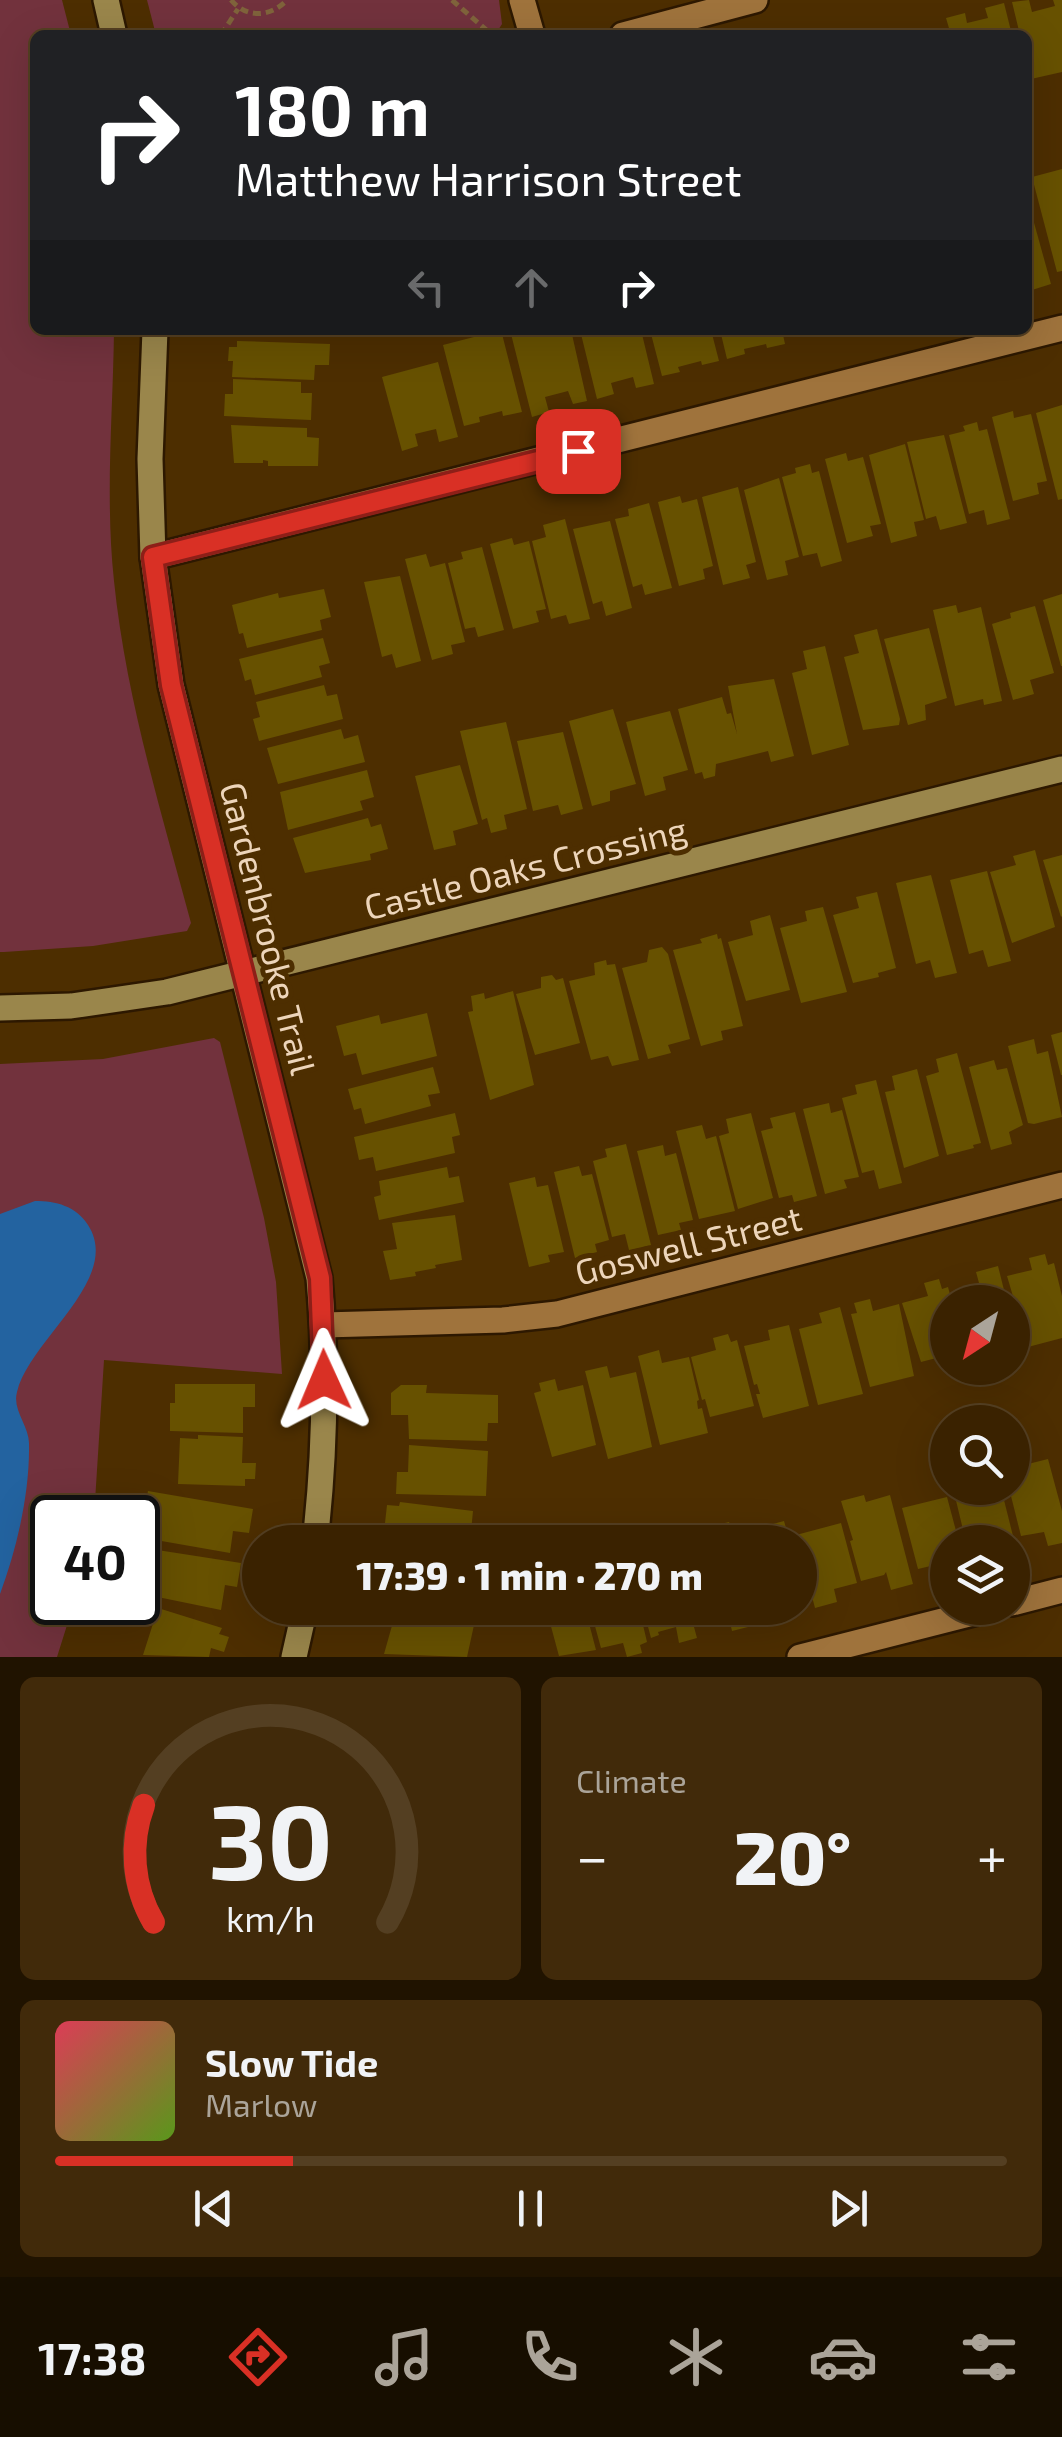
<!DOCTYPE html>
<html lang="en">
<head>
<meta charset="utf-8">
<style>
	body { margin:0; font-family:"Exo 2",sans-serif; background:#412a0a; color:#f1f3f6; height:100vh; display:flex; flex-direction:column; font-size:38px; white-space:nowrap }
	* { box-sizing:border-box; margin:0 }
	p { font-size:32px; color:#aba499 }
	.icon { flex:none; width:55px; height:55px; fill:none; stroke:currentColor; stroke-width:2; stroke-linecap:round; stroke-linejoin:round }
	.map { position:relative; height:1657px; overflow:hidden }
	.drawer { display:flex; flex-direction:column; gap:20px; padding:20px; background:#201300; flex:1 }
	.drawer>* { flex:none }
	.top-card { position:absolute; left:30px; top:30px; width:1002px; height:305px; border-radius:15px; box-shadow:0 10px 40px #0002,0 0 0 2px #543f22; background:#202124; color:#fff; overflow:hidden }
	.needle { width:65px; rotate:216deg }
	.controls { position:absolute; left:930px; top:1285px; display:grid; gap:20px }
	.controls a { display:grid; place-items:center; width:100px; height:100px; border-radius:50%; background:#3a2200; box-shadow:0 10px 40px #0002,0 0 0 2px #543f22; font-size:50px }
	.speed { position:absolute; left:30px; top:1495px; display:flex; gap:20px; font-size:50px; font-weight:700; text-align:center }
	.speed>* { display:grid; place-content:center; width:130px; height:130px; border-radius:50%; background:#3a2200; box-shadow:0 10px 40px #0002,0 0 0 2px #543f22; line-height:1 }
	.speed .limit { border:5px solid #111; border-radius:15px; background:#fff; color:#111 }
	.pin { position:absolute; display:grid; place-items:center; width:85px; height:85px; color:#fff; margin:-42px; border-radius:20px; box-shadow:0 5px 15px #0006 }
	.me { position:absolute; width:110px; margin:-55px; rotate:359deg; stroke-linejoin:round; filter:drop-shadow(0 0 8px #0008) }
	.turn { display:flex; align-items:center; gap:35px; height:210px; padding:0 40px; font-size:45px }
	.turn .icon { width:130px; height:130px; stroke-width:2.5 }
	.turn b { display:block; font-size:70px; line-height:85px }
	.lanes { display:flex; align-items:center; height:95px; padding:0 40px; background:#0003; justify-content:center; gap:50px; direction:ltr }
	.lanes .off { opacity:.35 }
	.big { font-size:75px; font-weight:800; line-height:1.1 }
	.drawer .widget { flex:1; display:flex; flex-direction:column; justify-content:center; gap:15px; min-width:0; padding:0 35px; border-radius:15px; background:#412a0a }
	.drawer .dial { align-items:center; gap:0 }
	.dial svg { height:260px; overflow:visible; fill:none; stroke:#543f22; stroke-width:7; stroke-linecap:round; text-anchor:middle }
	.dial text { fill:#f1f3f6; stroke:none }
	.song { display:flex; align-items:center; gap:30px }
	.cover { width:120px; height:120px; border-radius:15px; background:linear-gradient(135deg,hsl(350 70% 55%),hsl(90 70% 35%)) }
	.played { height:10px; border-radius:5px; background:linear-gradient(90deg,#d93025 25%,#543f22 25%) }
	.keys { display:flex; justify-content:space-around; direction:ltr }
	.heat { display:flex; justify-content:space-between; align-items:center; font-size:55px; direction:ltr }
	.drawer .tiles { flex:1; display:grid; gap:20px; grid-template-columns:1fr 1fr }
	.widget:last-child { grid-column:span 2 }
	.trip { position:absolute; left:242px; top:1525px; width:575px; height:100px; border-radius:50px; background:#3a2200; box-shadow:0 10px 40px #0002,0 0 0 2px #543f22; font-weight:800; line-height:100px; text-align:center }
	.tabs { display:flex; height:160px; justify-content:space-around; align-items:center; background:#170e00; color:#aba499 }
	.tabs .icon { width:70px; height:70px }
	.tabs .selected { color:#d93025 }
	.tabs b { font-size:45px; color:#f1f3f6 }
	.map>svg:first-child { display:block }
	.green { fill:#72323d }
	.water { fill:#2363a0 }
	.building { fill:#675100 }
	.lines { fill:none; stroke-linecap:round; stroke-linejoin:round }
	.street-casing { stroke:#2d1800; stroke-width:30 }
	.secondary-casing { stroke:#2d1800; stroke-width:30 }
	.path { stroke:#7f633b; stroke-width:5; stroke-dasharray:8 5; stroke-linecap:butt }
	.street { stroke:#9f733c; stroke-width:25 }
	.secondary { stroke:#9a864b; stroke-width:25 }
	.route-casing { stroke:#8d1f18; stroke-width:25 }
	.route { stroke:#d93025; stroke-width:18 }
	.labels { text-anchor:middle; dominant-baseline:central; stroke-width:10; stroke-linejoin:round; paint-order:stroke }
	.street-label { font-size:35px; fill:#edd5ba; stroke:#4d2e00 }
</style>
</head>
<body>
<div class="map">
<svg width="1062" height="1657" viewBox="0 0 1062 1657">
	<rect width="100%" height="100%" fill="#4d2e00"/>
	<g class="green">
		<path d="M0,0h62l9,35h-36v295h79c-1,84 -9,167 0,251 12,117 47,230 77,342l-4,8 -94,15 -89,6h-4z"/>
		<polygon points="147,0 499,0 502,24 495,35 156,35"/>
		<polygon points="214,1038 220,1042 264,1218 276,1282 282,1374 104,1360 94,1517 52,1518 52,1602 74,1603 57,1657 0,1657 0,1064 103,1059"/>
	</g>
	<path class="water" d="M35,1201c21,0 41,5 53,24 35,54 -59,115 -71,167 -5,18 12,34 12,51 1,50 -12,105 -29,151v-380z"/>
	<g class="building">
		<polygon points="1029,0 1032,12 1055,6 1053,0 1062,0 1062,72 1031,79 1028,35 1020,35 1012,2"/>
		<polygon points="1004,3 1012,35 951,35 946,18 965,13 967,23 988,18 985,8"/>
		<polygon points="1062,169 1062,271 1057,272 1032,177"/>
		<polygon points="1028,201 1051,284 1032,290 1028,276"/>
		<polygon points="501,330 522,412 503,416 502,411 479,417 480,422 464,426 443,345"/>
		<polygon points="510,330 571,330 587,401 573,404 568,391 545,397 549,412 532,417"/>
		<polygon points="580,330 641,330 654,384 636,388 633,377 611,383 614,394 597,399"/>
		<polygon points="650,330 711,330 719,361 702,365 701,361 678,367 680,372 662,376"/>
		<polygon points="720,330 782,330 785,344 767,348 766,344 744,349 745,354 727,359"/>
		<polygon points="237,341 330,344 329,365 315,365 314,380 232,377 233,361 228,361 229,347 237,347"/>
		<polygon points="438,362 458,437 439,442 436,429 415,434 418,446 402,451 382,377"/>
		<polygon points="233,379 301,382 301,393 312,393 311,420 224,416 225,394 233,394"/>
		<polygon points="1062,405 1062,499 1058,500 1036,413"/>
		<polygon points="1013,411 1014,418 1031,414 1047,481 1037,483 1039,494 1013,501 992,417"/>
		<polygon points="977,422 979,431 987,429 1010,519 987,525 984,510 969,514 949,435 965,431 963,426"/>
		<polygon points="231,425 307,428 307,437 319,438 318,466 268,466 268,461 263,460 263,463 234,463"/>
		<polygon points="944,435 967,523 940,530 936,516 926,519 907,442"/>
		<polygon points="905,444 924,520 914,522 917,536 891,543 869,455"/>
		<polygon points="846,453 848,461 863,457 881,524 870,526 873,536 847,543 825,459"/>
		<polygon points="810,464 812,473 819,471 842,561 821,567 817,553 803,556 782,477 796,473 795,468"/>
		<polygon points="779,478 799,557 785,561 788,575 767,580 744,490"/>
		<polygon points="738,487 756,562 746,565 750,578 723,585 702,497"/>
		<polygon points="680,496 682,503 697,499 713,566 703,569 705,579 679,586 658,502"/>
		<polygon points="649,503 672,588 645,595 642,584 633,587 615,519 629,516 628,509"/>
		<polygon points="565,519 590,619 569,624 566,615 551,619 532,541 546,537 543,525"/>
		<polygon points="610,521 632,608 606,616 602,601 593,604 573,529"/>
		<polygon points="512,538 514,545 529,541 546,609 536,611 539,622 513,629 490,544"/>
		<polygon points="482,547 504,630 478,637 475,627 465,629 448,563 463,559 461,552"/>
		<polygon points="426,554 430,567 445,563 465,642 451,645 453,654 432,660 405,559"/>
		<polygon points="400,576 421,661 396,668 392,654 382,657 364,582"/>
		<polygon points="324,589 331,617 320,620 322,630 247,648 243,633 239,634 232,605 278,593 279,598"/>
		<polygon points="1062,594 1062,666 1061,666 1043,600"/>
		<polygon points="956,605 958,613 981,607 1002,701 984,705 983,699 955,706 933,610"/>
		<polygon points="1035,606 1054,673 1030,680 1034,694 1013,700 992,624 1011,618 1010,613"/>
		<polygon points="929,628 947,698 925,705 926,720 908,725 884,639"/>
		<polygon points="877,629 900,719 899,725 863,730 844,657 859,653 854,635"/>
		<polygon points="323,638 330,663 319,666 322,677 255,695 251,679 245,681 239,659"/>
		<polygon points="825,646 849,745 812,755 792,673 807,669 803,651"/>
		<polygon points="774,679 794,756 771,762 768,751 716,764 715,776 704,779 702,772 695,774 678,709 722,697 727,714 731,713 737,734 728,686"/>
		<polygon points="324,685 327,696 337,694 343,719 259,741 253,719 260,717 256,702"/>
		<polygon points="613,709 636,784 610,791 610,801 592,806 569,721"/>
		<polygon points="670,711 688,770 663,777 666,790 645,796 626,722"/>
		<polygon points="506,722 527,809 504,815 507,829 491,833 487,818 482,820 460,731"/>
		<polygon points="341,729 344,739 358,735 365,762 278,784 267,748"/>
		<polygon points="563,732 583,809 561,815 558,805 533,811 517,741"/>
		<polygon points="460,765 478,824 453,831 456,845 434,850 415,776"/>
		<polygon points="367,770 374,797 360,801 363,810 288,830 280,792"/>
		<polygon points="368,818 371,827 381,824 388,849 370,854 371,860 305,873 293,838"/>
		<polygon points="1035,850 1055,927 1012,943 990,872 1016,865 1013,856"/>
		<polygon points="1062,855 1062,916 1061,917 1043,860"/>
		<polygon points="987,871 1011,961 988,967 983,950 969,954 950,880"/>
		<polygon points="931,875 957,973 935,978 930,960 916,964 896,883"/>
		<polygon points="877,892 896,968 878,973 879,977 853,983 833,915 859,908 856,897"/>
		<polygon points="823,907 847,992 801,1003 780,928 807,921 805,911"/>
		<polygon points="770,915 790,990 746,1001 728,942 753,935 750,921"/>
		<polygon points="717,934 718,939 721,938 743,1026 721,1031 723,1040 701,1046 673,950 702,943 700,939"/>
		<polygon points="662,947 668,954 690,1039 668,1045 671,1053 648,1059 622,968 647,962 649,950"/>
		<polygon points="606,960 607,965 615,964 639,1060 612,1066 608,1056 591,1060 569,981 595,975 594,963"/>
		<polygon points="552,975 556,980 563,978 580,1043 535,1055 516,994 541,988 541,977"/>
		<polygon points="513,991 534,1085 490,1100 468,1012 473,1011 471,996 484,993 485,999"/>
		<polygon points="427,1013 437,1056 362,1075 356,1053 344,1056 336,1026 379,1015 381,1024"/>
		<polygon points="1062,1032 1062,1075 1061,1075 1051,1035"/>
		<polygon points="1034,1039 1037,1054 1048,1051 1062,1117 1034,1124 1028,1123 1008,1046"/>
		<polygon points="957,1053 981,1143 973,1145 974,1148 947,1155 926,1076 939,1072 936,1059"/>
		<polygon points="994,1060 997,1070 1007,1068 1023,1125 1009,1132 1012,1144 991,1150 969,1067"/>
		<polygon points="433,1067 440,1093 428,1095 431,1106 365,1124 361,1108 354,1110 348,1089"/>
		<polygon points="917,1069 939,1156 904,1168 885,1092 895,1090 892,1076"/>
		<polygon points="876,1080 902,1183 879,1189 874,1170 862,1173 842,1098 857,1094 855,1085"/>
		<polygon points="829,1103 831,1113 842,1110 859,1177 844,1180 847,1188 825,1194 803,1109"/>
		<polygon points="795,1112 817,1196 794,1202 792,1195 779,1198 761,1131 773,1128 770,1118"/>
		<polygon points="455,1113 460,1135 452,1137 455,1153 376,1171 373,1157 359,1160 354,1137"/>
		<polygon points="751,1113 773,1198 738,1209 719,1136 729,1133 726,1119"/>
		<polygon points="702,1125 706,1139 716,1136 735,1211 699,1219 676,1131"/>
		<polygon points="626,1144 651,1245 629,1250 625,1234 612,1237 593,1161 607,1157 605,1149"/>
		<polygon points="663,1145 665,1156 676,1153 693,1220 679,1223 681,1230 658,1235 637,1151"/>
		<polygon points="579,1166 582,1176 592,1174 609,1240 595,1244 597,1252 575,1258 554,1172"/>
		<polygon points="447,1167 449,1178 459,1176 464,1202 379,1220 374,1197 381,1195 379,1181"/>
		<polygon points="535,1177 537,1187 548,1185 564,1252 548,1255 550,1262 529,1267 509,1183"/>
		<polygon points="455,1215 462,1260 435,1265 436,1268 415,1272 416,1276 390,1280 383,1251 397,1249 392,1223"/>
		<polygon points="1045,1254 1048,1265 1054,1263 1062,1296 1062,1338 1028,1347 1007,1276 1032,1270 1029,1258"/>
		<polygon points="998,1266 1007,1302 958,1302 955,1290 979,1283 976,1272"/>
		<polygon points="939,1279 942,1289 948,1287 952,1302 948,1302 948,1355 921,1362 902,1303 928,1296 924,1283"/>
		<polygon points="870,1299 873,1311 899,1304 914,1376 870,1387 851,1314 857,1313 854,1303"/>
		<polygon points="840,1307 863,1394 818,1405 799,1329 822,1323 819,1313"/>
		<polygon points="789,1325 809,1406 763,1418 756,1394 760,1394 757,1384 754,1385 744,1346 770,1340 768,1330"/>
		<polygon points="728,1334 731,1342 737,1340 754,1406 710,1417 705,1399 702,1400 691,1357 716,1350 713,1338"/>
		<polygon points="659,1350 662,1363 689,1357 699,1400 697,1401 698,1409 702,1408 708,1433 660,1445 638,1356"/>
		<polygon points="607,1366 610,1378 636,1372 652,1447 608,1459 585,1371"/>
		<polygon points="555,1379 558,1391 583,1385 596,1445 552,1457 534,1393 541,1391 539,1383"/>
		<polygon points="175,1384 255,1384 255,1407 243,1407 243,1433 170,1431 170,1403 175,1403"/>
		<polygon points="401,1385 427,1385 426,1393 498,1395 498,1423 488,1423 487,1441 409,1439 408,1415 391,1415 391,1393"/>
		<polygon points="198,1435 243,1437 242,1463 256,1463 255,1479 245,1479 245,1486 178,1484 180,1438 198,1439"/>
		<polygon points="409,1445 488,1451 486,1496 396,1494 397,1472 408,1472"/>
		<polygon points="1048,1459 1062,1511 1062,1543 1048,1546 1044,1532 1021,1536 1009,1488 1012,1488 1012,1468"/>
		<polygon points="953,1488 1001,1488 1018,1556 1012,1557 1012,1542 966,1542"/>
		<polygon points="148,1491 253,1509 249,1533 233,1531 230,1553 150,1539 153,1522 143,1520"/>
		<polygon points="864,1495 866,1502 890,1495 913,1584 891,1590 886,1572 884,1575 861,1581 850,1541 853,1540 841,1501"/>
		<polygon points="947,1497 959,1542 948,1542 948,1575 942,1576 939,1564 918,1569 902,1508"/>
		<polygon points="400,1502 473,1511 470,1542 395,1542 397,1525 385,1523 387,1505 399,1506"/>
		<polygon points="784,1521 790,1542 742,1542 739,1533"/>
		<polygon points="729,1522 735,1542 692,1542 703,1538 701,1529"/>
		<polygon points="841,1523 857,1583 834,1589 837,1602 815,1608 796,1535"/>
		<polygon points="151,1549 241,1563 237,1587 225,1585 221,1610 143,1594"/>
		<polygon points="158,1608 222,1628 219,1634 229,1637 224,1652 211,1648 209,1657 143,1655"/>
		<polygon points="397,1608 474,1625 467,1657 384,1654"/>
		<polygon points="414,1608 484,1608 481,1623"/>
		<polygon points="546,1608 585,1608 596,1650 559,1656"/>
		<polygon points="590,1608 639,1608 647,1642 640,1645 642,1653 627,1657 623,1643 601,1648"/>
		<polygon points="643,1608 694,1608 699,1626 694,1627 697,1638 679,1643 676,1627 658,1632 659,1635 651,1638"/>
		<polygon points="703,1608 751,1608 756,1625 732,1631 728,1614 705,1619"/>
	</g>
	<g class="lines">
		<defs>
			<g id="street">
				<polyline points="522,0 532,35"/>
				<polyline points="623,35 755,0"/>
				<polyline points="153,557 1062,328"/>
				<polyline points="324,1325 503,1320 557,1314 1062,1185"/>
				<polyline points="1012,1603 1062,1590"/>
				<polyline points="800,1657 993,1608"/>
			</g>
			<g id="secondary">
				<polyline points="106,0 114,35"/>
				<path d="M155,330l-5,129 3,98 18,128 148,593c8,89 6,176 -4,264"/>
				<polyline points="0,1008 71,1006 167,992 1062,769"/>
				<polyline points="294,1657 305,1608"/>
			</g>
		</defs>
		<use href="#street" class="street-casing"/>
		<use href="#secondary" class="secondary-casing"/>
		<g class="path">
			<path d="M231,0c16,19 40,17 56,0"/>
			<polyline points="452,0 492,35"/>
			<polyline points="221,35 238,9"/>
		</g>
		<use href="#street" class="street"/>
		<use href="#secondary" class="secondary"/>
	</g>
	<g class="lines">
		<defs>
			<polyline id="route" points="324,1380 320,1278 171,685 153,557 578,451"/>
		</defs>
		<use href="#route" class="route-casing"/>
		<use href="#route" class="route"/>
	</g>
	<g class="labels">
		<g class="street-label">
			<text transform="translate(525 867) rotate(-14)">Castle Oaks Crossing</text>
			<text transform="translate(269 928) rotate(76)">Gardenbrooke Trail</text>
			<text transform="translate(688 1244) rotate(-14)">Goswell Street</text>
		</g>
	</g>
</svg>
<div class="controls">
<a><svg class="needle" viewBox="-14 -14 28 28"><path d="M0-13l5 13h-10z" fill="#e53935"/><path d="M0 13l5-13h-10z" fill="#aba499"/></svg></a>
<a><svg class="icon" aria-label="search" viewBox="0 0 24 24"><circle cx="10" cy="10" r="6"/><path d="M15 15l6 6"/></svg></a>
<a><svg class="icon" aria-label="layers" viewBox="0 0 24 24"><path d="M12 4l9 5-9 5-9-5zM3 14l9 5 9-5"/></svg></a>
</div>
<div class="speed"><div class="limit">40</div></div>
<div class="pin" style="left:578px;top:451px;background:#d93025"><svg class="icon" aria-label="arrive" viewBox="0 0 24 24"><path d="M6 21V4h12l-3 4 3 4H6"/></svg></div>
<svg class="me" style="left:324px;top:1380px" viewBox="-20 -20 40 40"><path d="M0-17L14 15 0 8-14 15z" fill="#d93025" stroke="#fff" stroke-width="4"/></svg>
<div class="trip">17:39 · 1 min · 270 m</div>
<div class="top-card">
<div class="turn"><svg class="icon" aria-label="right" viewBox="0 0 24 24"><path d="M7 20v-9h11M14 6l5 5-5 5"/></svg><div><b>180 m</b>Matthew Harrison Street</div></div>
<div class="lanes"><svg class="icon off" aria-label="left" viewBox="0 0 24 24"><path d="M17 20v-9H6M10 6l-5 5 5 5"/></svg><svg class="icon off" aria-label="ahead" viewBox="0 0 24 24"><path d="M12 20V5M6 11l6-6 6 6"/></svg><svg class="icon" aria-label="right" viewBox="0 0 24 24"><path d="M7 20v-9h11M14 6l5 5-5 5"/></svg></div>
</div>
</div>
<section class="drawer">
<div class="tiles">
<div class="widget dial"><svg viewBox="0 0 100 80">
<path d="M14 69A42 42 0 1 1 86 69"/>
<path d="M14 69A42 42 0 0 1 11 33" stroke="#d93025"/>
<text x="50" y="56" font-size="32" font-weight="700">30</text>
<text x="50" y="72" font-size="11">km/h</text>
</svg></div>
<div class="widget"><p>Climate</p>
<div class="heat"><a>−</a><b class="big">20°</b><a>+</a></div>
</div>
<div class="widget">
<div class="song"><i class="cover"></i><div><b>Slow Tide</b><p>Marlow</p></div></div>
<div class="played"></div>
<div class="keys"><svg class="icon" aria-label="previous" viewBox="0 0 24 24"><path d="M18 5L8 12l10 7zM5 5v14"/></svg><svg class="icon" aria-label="pause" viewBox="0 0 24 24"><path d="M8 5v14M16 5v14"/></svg><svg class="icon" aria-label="next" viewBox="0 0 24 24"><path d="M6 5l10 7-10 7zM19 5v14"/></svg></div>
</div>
</div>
</section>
<nav class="tabs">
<b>17:38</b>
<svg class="icon selected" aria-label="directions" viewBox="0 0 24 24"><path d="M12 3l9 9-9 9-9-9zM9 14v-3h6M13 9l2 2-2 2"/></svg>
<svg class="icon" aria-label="music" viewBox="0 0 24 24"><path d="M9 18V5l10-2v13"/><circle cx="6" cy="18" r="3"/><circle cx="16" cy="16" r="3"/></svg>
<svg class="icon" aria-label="phone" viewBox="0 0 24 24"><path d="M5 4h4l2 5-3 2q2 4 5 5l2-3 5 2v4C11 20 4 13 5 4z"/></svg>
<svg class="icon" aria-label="climate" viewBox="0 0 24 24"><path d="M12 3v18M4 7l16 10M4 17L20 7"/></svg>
<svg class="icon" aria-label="car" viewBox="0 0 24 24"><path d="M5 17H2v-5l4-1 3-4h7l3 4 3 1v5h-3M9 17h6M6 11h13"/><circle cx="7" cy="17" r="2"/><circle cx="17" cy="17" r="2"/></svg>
<svg class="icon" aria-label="filters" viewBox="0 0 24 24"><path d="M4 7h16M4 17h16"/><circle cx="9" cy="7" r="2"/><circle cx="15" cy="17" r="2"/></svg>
</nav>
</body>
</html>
